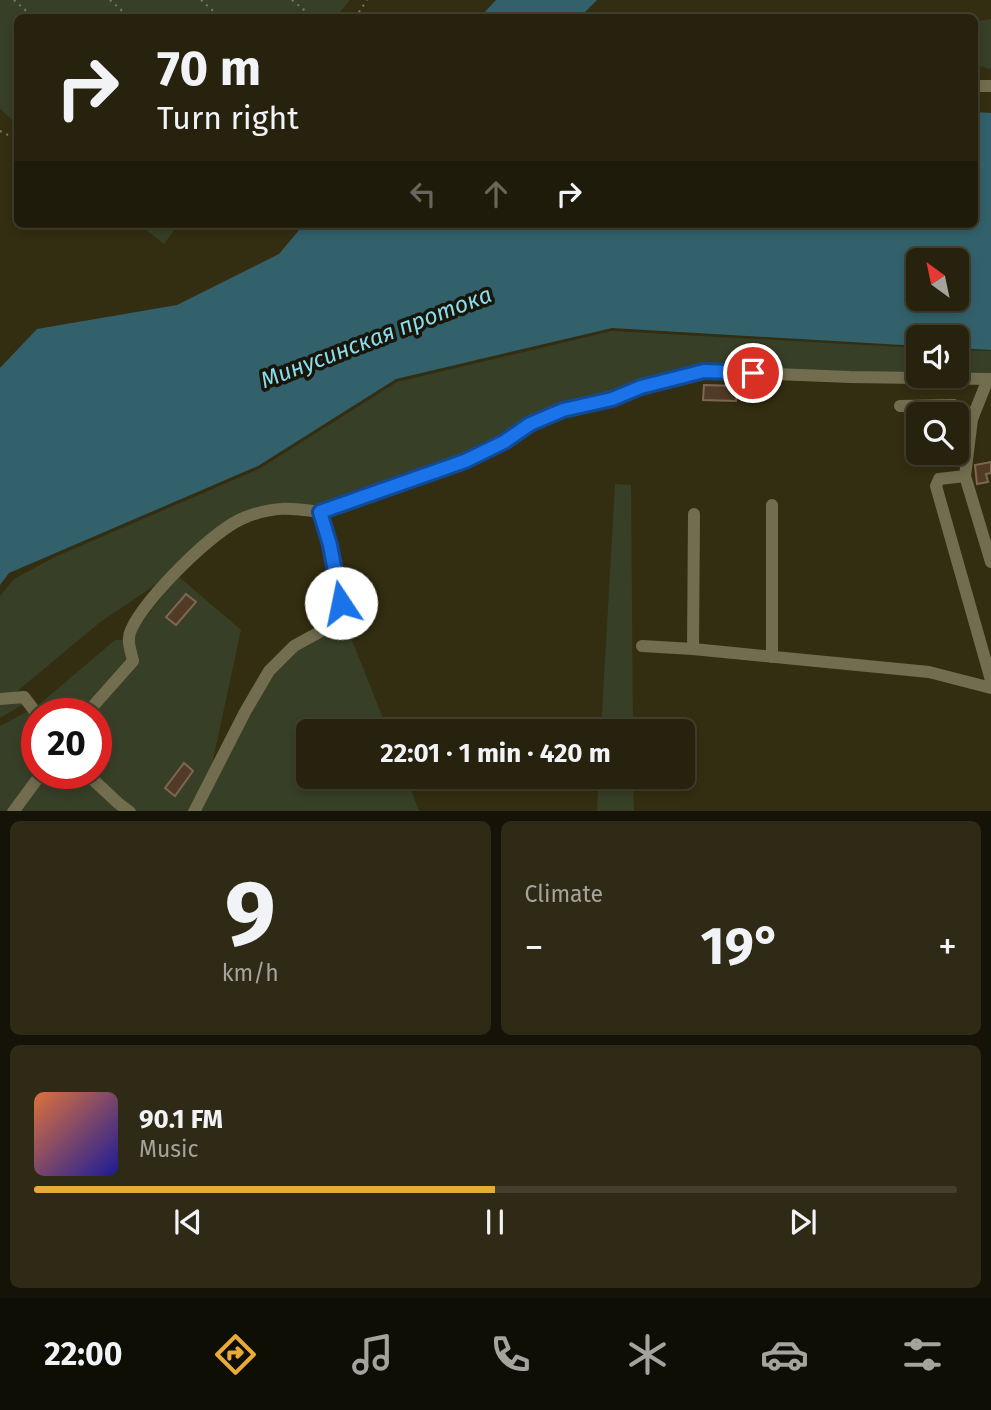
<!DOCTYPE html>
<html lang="en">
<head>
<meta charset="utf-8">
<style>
	body { margin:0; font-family:"Fira Sans",sans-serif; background:#2e2a16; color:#f1f3f6; height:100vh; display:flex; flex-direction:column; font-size:26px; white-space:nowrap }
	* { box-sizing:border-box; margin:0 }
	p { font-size:23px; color:#a4a49d }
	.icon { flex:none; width:38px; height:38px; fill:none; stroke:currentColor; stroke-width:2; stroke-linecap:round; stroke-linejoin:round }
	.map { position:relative; height:811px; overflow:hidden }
	.side { display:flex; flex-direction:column; gap:10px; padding:10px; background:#151307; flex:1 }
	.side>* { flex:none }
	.top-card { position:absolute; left:14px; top:14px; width:964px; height:214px; border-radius:10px; box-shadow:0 4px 10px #0003,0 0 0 2px #423f2e; background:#26220d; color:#f1f3f6; overflow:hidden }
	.needle { width:46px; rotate:327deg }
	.controls { position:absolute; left:906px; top:248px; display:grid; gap:14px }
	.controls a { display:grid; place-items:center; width:63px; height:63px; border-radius:10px; background:#26220d; box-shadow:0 4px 10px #0003,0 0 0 2px #423f2e; font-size:35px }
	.speed { position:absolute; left:21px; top:698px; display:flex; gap:14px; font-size:35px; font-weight:700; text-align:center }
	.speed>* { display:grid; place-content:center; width:91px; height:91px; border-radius:50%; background:#26220d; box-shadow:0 4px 10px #0003,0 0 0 2px #423f2e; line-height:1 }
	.speed .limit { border:10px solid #d22; background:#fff; color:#111 }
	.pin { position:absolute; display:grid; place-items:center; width:60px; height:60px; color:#fff; margin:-30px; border:4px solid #fff; border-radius:50%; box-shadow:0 2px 7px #0007 }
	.me { position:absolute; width:77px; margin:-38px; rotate:349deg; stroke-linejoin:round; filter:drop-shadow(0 0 5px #0008) }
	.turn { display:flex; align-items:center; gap:24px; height:147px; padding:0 28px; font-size:32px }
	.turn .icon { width:91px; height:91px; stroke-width:2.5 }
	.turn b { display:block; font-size:49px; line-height:60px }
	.lanes { display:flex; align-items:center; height:66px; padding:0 28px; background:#0003; justify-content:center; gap:35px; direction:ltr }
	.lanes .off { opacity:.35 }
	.big { font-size:52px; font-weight:700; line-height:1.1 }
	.side .widget { flex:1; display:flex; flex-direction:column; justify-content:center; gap:10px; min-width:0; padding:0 24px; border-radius:10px; background:#2e2a16 }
	.side .dial { align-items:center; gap:0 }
	.dial b { font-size:91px; line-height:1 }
	.song { display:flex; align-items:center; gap:21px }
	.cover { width:84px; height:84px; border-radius:10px; background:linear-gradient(135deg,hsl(20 70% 55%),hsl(240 70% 35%)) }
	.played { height:7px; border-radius:4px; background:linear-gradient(90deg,#e8ab37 50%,#423f2e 50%) }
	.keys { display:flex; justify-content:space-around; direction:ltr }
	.heat { display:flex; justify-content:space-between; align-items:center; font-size:38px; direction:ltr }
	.side .tiles { flex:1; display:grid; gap:10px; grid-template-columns:1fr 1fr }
	.widget:last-child { grid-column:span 2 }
	.trip { position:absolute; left:296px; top:719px; width:399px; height:70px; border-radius:10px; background:#26220d; box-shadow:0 4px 10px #0003,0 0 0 2px #423f2e; font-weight:700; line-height:70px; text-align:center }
	.tab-bar { display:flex; height:112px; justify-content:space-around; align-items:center; background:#0f0e05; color:#a4a49d }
	.tab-bar .icon { width:49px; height:49px }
	.tab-bar .on { color:#e8ab37 }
	.tab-bar b { font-size:32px; color:#f1f3f6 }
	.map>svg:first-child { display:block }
	.green { fill:#383f27; fill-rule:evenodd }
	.water { fill:#32616b; fill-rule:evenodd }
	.building { fill:#513b26; stroke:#7e6650; stroke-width:2 }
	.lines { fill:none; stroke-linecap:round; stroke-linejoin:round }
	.path { stroke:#7e7961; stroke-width:2; stroke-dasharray:2 5; stroke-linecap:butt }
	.minor { stroke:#736d4f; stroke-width:12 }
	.route-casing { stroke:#114b97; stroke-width:18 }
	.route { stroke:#1a73e8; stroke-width:12 }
	.labels { text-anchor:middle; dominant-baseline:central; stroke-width:7; stroke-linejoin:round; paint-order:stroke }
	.water-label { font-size:23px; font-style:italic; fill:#89dcee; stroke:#18160a }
</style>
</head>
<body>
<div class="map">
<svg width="991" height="812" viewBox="0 0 991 812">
	<rect width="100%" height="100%" fill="#332e11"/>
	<g class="green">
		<polygon points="0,0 350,0 336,17 18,18 17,124 0,109"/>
		<polygon points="991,19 991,68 989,69 975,64 975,25 978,21"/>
		<polygon points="139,224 179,224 164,244"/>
		<polygon points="612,331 919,348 919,373 705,368 651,380 542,413 485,448 321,508 246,518 167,577 99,623 15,693 24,704 0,718 0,596 14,579 57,556 259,469 397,382"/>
		<polygon points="957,350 991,351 991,374 957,373"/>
		<polygon points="615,484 631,485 633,731 601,731"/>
		<path d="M178,576l63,54 -30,139 -21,42 -190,1v-86l36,-19 79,-67h13zM37,714h59v60h-59z"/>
		<polygon points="346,625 388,731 308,732 308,777 406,777 419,811 200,812 260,689 312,634"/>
		<polygon points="599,777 633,777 634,811 597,811"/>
	</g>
	<g class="water">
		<polygon points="496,0 597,0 580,17 480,17"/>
		<path d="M975,112l16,1v237l-34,-2v-10h-38v8l-307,-18 -216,51 -138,87 -249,107 -9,12v-217l37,-39 140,-24 102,-51 25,-30h671zM919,261h38v38h-38z"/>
	</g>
	<g class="building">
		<polygon points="704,385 737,386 736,401 703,400"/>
		<polygon points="991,462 991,473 986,474 988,482 977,484 975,465"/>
		<polygon points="186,594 196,602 176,625 166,617"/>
		<polygon points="184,763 193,771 175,796 165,788"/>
	</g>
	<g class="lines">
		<g class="path">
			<polyline points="14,0 34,18"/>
			<polyline points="110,0 130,18"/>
			<polyline points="201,0 221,18"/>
			<polyline points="292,0 314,18"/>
			<polyline points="355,18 367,0"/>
			<polyline points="0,131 18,140"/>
		</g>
		<g class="minor">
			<polyline points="975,86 991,86"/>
			<polyline points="988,379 972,419 965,476 991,562"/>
			<polyline points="900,406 954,405 972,414 973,417"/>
			<polyline points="965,476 939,479 936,486 991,680"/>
			<polyline points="772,505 772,657"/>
			<polyline points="320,512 465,461 504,442 530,424 563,410 613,399 641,387 704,371 850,377 991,379"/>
			<polyline points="642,646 693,649 929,672 991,688"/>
			<polyline points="693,649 694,514"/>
			<polyline points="0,699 24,697 37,714"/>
			<path d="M86,714l47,-53c-2,-10 -7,-21 -2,-31 13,-31 84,-102 115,-113 29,-11 44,-9 74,-5l10,33 11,58 -5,20 -42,23 -25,25 -24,41 -51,100"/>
			<polyline points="87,774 118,803 130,812"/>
			<polyline points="13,812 41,774"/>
		</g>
	</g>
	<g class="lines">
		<defs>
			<polyline id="route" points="341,603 330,545 320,512 465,461 504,442 530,424 563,410 612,399 641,387 704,371 753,373"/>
		</defs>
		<use href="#route" class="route-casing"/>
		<use href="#route" class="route"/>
	</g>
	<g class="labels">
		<g class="water-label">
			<text transform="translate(376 337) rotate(-21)">Минусинская протока</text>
		</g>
	</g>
</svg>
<div class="controls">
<a><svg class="needle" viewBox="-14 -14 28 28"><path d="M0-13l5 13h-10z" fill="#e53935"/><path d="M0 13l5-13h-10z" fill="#a4a49d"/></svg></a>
<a><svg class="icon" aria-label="sound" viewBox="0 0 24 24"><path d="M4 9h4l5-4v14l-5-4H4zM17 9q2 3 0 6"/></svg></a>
<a><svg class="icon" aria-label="search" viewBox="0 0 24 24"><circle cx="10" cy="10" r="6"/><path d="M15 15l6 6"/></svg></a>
</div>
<div class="speed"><div class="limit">20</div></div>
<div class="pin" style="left:753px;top:373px;background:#d93025"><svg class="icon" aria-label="arrive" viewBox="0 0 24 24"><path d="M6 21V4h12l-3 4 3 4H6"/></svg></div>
<svg class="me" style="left:341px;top:603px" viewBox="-20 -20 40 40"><circle r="19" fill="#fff"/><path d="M0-13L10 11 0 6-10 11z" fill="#1a73e8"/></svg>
<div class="trip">22:01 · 1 min · 420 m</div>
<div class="top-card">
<div class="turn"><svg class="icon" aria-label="right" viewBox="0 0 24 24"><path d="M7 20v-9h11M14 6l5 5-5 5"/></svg><div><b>70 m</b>Turn right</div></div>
<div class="lanes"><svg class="icon off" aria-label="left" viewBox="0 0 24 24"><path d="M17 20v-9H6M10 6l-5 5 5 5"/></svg><svg class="icon off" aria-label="ahead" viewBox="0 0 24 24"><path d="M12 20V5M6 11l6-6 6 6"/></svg><svg class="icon" aria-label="right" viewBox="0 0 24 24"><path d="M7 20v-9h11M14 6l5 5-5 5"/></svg></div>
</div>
</div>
<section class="side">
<div class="tiles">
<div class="widget dial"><b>9</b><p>km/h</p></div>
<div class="widget"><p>Climate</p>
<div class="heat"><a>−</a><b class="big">19°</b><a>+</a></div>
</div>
<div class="widget">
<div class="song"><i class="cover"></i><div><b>90.1 FM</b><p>Music</p></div></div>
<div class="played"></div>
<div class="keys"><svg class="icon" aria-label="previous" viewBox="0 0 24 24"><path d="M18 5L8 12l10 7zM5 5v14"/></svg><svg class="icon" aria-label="pause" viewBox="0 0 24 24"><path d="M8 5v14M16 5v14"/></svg><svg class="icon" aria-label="next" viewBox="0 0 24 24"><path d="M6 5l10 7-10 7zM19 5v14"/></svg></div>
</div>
</div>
</section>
<nav class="tab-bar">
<b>22:00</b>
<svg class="icon on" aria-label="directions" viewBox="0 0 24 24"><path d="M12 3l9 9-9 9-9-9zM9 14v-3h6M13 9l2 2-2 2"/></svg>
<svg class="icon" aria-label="music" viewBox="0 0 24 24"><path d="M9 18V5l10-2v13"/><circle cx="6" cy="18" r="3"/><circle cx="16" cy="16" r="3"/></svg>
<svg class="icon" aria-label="phone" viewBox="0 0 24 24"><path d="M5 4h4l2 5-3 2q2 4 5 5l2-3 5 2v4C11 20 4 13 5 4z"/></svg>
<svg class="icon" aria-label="climate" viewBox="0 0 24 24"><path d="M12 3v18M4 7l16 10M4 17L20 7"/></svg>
<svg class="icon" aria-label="car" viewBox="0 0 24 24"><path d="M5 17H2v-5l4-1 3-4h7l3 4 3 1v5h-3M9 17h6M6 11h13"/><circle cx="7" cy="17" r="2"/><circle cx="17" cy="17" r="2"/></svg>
<svg class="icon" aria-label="filters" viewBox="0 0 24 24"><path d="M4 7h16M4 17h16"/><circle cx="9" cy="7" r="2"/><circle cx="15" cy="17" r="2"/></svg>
</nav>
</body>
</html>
